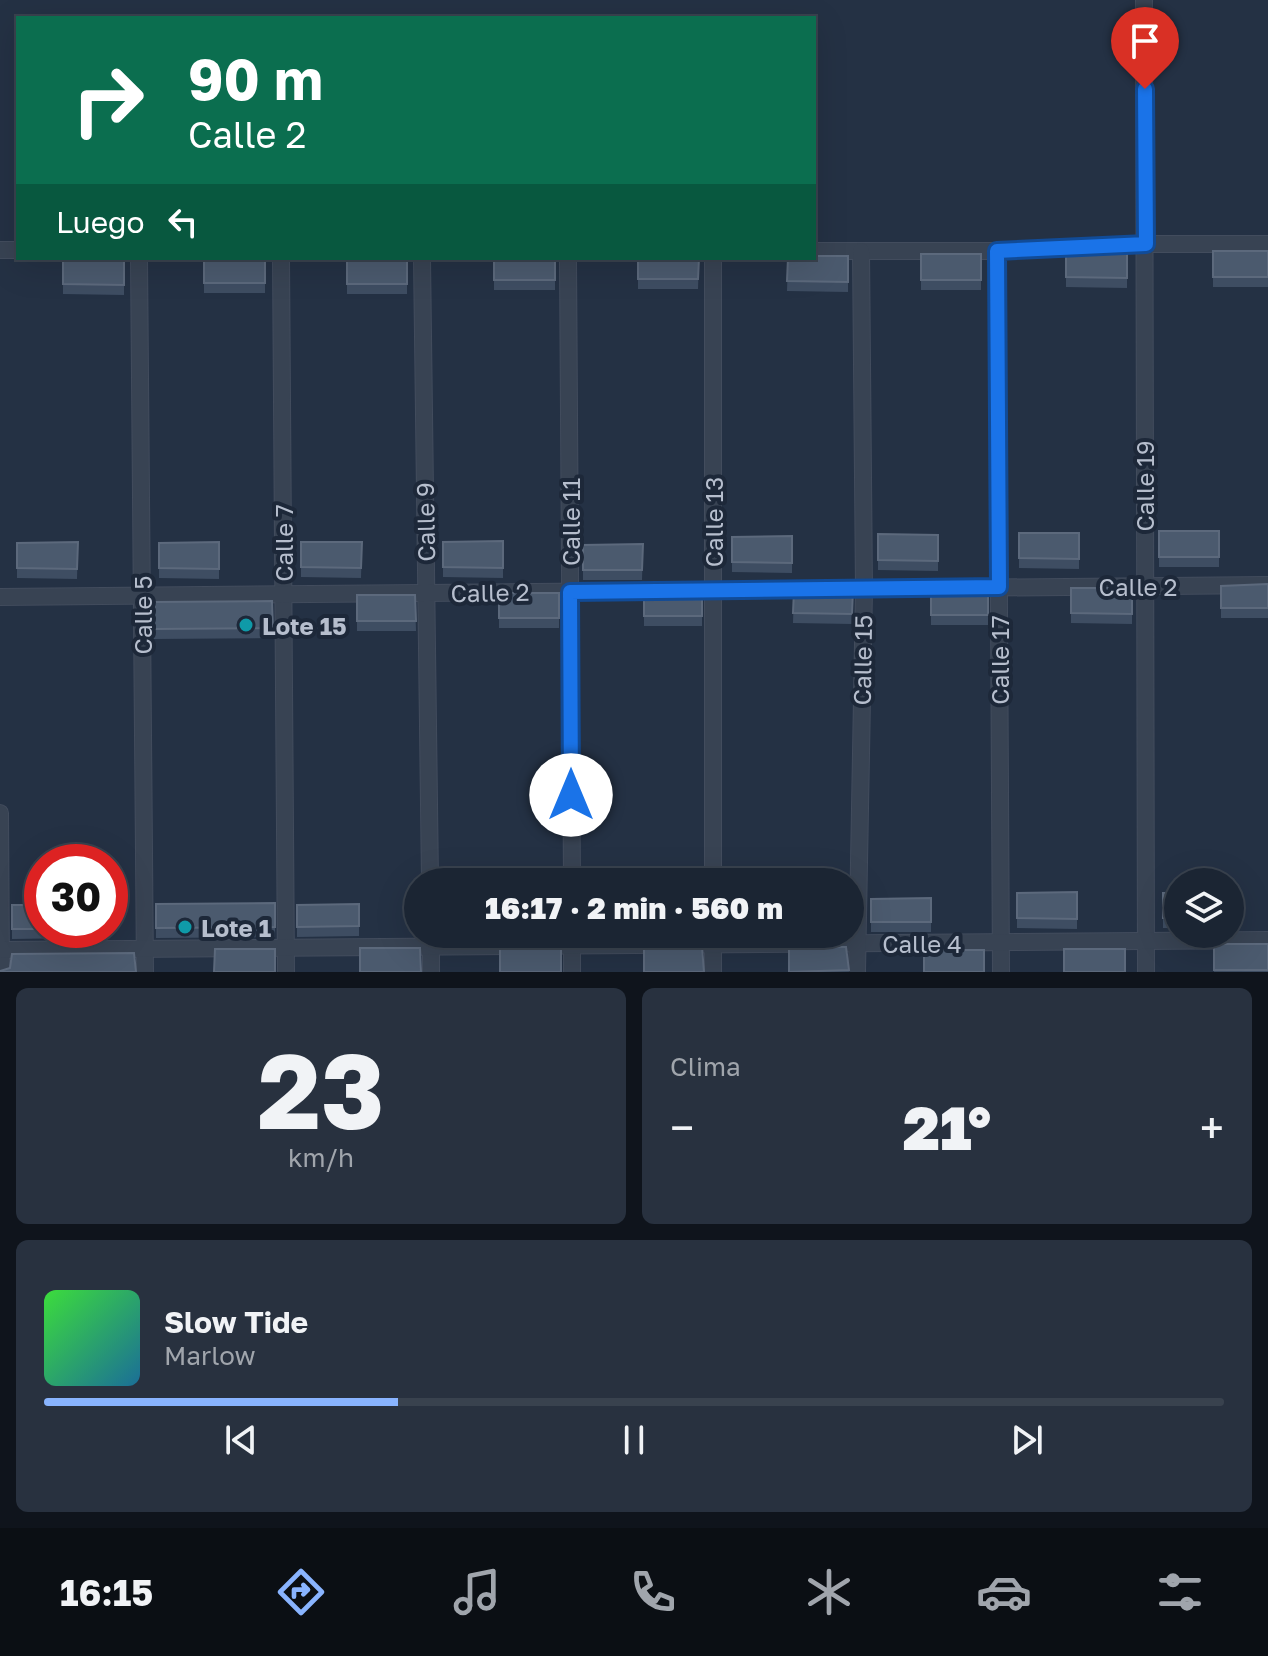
<!DOCTYPE html>
<html lang="es">
<head>
<meta charset="utf-8">
<style>
	body { margin:0; font-family:"Golos Text",sans-serif; background:#28313f; color:#f1f3f6; height:100vh; display:flex; flex-direction:column; font-size:30px; white-space:nowrap }
	* { box-sizing:border-box; margin:0 }
	p { font-size:26px; color:#a0a5ac }
	.icon { flex:none; width:44px; height:44px; fill:none; stroke:currentColor; stroke-width:2; stroke-linecap:round; stroke-linejoin:round }
	.map { position:relative; height:972px; overflow:hidden }
	.sheet { display:flex; flex-direction:column; gap:16px; padding:16px; background:#0f141c; flex:1 }
	.sheet>* { flex:none }
	.top-card { position:absolute; left:16px; top:16px; width:800px; height:244px; border-radius:0px; box-shadow:0 8px 32px #0002,0 0 0 2px #39424e; background:#0b6e4f; color:#fff; overflow:hidden }
	.controls { position:absolute; left:1164px; top:868px; display:grid; gap:16px }
	.controls a { display:grid; place-items:center; width:80px; height:80px; border-radius:50%; background:#1b2533; box-shadow:0 8px 32px #0002,0 0 0 2px #39424e; font-size:40px }
	.speed { position:absolute; left:24px; top:844px; display:flex; gap:16px; font-size:40px; font-weight:700; text-align:center }
	.speed>* { display:grid; place-content:center; width:104px; height:104px; border-radius:50%; background:#1b2533; box-shadow:0 8px 32px #0002,0 0 0 2px #39424e; line-height:1 }
	.speed .limit { border:12px solid #d22; background:#fff; color:#111 }
	.pin { position:absolute; display:grid; place-items:center; width:68px; height:68px; color:#fff; margin:-82px -34px; border-radius:50% 50% 50% 0; rotate:-45deg; box-shadow:0 0 8px #0007 }
	.pin .icon { rotate:45deg }
	.me { position:absolute; width:88px; margin:-44px; rotate:0deg; stroke-linejoin:round; filter:drop-shadow(0 0 6px #0008) }
	.turn { display:flex; align-items:center; gap:28px; height:168px; padding:0 40px; font-size:36px }
	.turn .icon { width:104px; height:104px; stroke-width:2.5 }
	.turn b { display:block; font-size:56px; line-height:68px }
	.then { display:flex; align-items:center; height:76px; padding:0 40px; background:#0003; gap:16px; font-size:30px }
	.big { font-size:60px; font-weight:800; line-height:1.1 }
	.sheet .card { flex:1; display:flex; flex-direction:column; justify-content:center; gap:12px; min-width:0; padding:0 28px; border-radius:12px; background:#28313f }
	.sheet .dial { align-items:center; gap:0 }
	.dial b { font-size:104px; line-height:1 }
	.song { display:flex; align-items:center; gap:24px }
	.cover { width:96px; height:96px; border-radius:12px; background:linear-gradient(135deg,hsl(120 70% 55%),hsl(200 70% 35%)) }
	.played { height:8px; border-radius:4px; background:linear-gradient(90deg,#89b4ff 30%,#39424e 30%) }
	.keys { display:flex; justify-content:space-around; direction:ltr }
	.heat { display:flex; justify-content:space-between; align-items:center; font-size:44px; direction:ltr }
	.sheet .tiles { flex:1; display:grid; gap:16px; grid-template-columns:1fr 1fr }
	.card:last-child { grid-column:span 2 }
	.trip { position:absolute; left:404px; top:868px; width:460px; height:80px; border-radius:40px; background:#1b2533; box-shadow:0 8px 32px #0002,0 0 0 2px #39424e; font-weight:800; line-height:80px; text-align:center }
	.tab-bar { display:flex; height:128px; justify-content:space-around; align-items:center; background:#0b0f14; color:#a0a5ac }
	.tab-bar .icon { width:56px; height:56px }
	.tab-bar .current { color:#89b4ff }
	.tab-bar b { font-size:36px; color:#f1f3f6 }
	.map>svg:first-child { display:block }
	.lines { fill:none; stroke-linecap:round; stroke-linejoin:round }
	.street-casing { stroke:#424c5d; stroke-width:18 }
	.street { stroke:#384353; stroke-width:16 }
	.wall { fill:#3e4d62 }
	.building { fill:#4b5a6e; stroke:#5c697c; stroke-width:2 }
	.route-casing { stroke:#114b97; stroke-width:20 }
	.route { stroke:#1a73e8; stroke-width:14 }
	.culture-dot { fill:#0f9aa8; stroke:#1d2839; stroke-width:3 }
	.labels { text-anchor:middle; dominant-baseline:central; stroke-width:8; stroke-linejoin:round; paint-order:stroke }
	.street-label { font-size:24px; fill:#b6becd; stroke:#1d2839 }
	.poi-label { font-size:24px; font-weight:bold; fill:#b6becd; stroke:#1d2839; text-anchor:start }
</style>
</head>
<body>
<div class="map">
<svg width="1268" height="972" viewBox="0 0 1268 972">
	<rect width="100%" height="100%" fill="#243144"/>
	<g class="lines">
		<defs>
			<g id="street">
				<polyline points="1144,0 1146,972"/>
				<polyline points="0,250 18,250"/>
				<polyline points="814,251 997,251 1146,244 1268,244"/>
				<polyline points="997,251 1001,972"/>
				<polyline points="139,258 145,972"/>
				<polyline points="281,258 286,972"/>
				<polyline points="422,258 430,882"/>
				<polyline points="568,258 572,882"/>
				<polyline points="0,597 1268,585"/>
				<polyline points="0,813 1,972"/>
				<polyline points="713,882 713,258"/>
				<polyline points="431,934 431,972"/>
				<polyline points="572,934 572,972"/>
				<polyline points="713,934 713,972"/>
				<polyline points="0,950 1268,940"/>
				<polyline points="857,972 864,590 861,251"/>
			</g>
		</defs>
		<use href="#street" class="street-casing"/>
		<use href="#street" class="street"/>
	</g>
	<g class="wall">
		<rect x="1213" y="251" width="55" height="36"/>
		<polygon points="1066,252 1127,252 1127,288 1066,287"/>
		<rect x="921" y="254" width="60" height="36"/>
		<polygon points="848,256 848,292 787,291 788,258"/>
		<rect x="204" y="258" width="61" height="35"/>
		<rect x="347" y="258" width="60" height="36"/>
		<rect x="494" y="258" width="61" height="32"/>
		<polygon points="638,258 699,258 698,289 638,289"/>
		<polygon points="63,259 124,259 124,295 63,294"/>
		<rect x="1159" y="531" width="60" height="36"/>
		<polygon points="1019,533 1079,533 1079,569 1019,568"/>
		<polygon points="878,534 938,535 938,571 878,570"/>
		<polygon points="792,536 792,573 732,572 732,537"/>
		<polygon points="503,541 503,578 443,577 443,542"/>
		<polygon points="78,542 77,579 17,578 17,543"/>
		<polygon points="219,542 219,579 159,578 159,543"/>
		<polygon points="301,542 362,542 361,578 301,577"/>
		<polygon points="643,544 642,580 583,580 583,545"/>
		<polygon points="1268,584 1268,618 1221,618 1221,586"/>
		<polygon points="1071,588 1132,588 1132,624 1071,623"/>
		<rect x="931" y="589" width="57" height="36"/>
		<polygon points="794,590 853,590 852,624 793,623"/>
		<polygon points="702,591 702,626 644,626 644,592"/>
		<rect x="499" y="593" width="60" height="35"/>
		<polygon points="357,595 415,595 416,631 357,631"/>
		<polygon points="272,601 273,638 153,639 153,629"/>
		<polygon points="1077,892 1077,929 1017,928 1017,893"/>
		<rect x="1163" y="893" width="15" height="35"/>
		<polygon points="931,898 931,932 871,932 871,899"/>
		<polygon points="275,903 275,937 156,938 156,904"/>
		<polygon points="359,904 359,936 297,937 297,905"/>
		<polygon points="12,905 42,905 42,930 80,930 80,938 12,939"/>
		<polygon points="442,934 500,934 500,935 442,936"/>
		<rect x="1214" y="944" width="54" height="28"/>
		<polygon points="846,947 849,972 789,972"/>
	</g>
	<g class="building">
		<rect x="1213" y="251" width="55" height="26"/>
		<polygon points="1066,252 1127,252 1127,278 1066,277"/>
		<rect x="921" y="254" width="60" height="26"/>
		<polygon points="814,256 848,256 848,282 787,281 788,258 814,258"/>
		<rect x="204" y="258" width="61" height="25"/>
		<rect x="347" y="258" width="60" height="26"/>
		<rect x="494" y="258" width="61" height="22"/>
		<polygon points="638,258 699,258 698,279 638,279"/>
		<polygon points="63,259 124,259 124,285 63,284"/>
		<rect x="1159" y="531" width="60" height="26"/>
		<polygon points="1019,533 1079,533 1079,559 1019,558"/>
		<polygon points="878,534 938,535 938,561 878,560"/>
		<polygon points="792,536 792,563 732,562 732,537"/>
		<polygon points="503,541 503,568 443,567 443,542"/>
		<polygon points="78,542 77,569 17,568 17,543"/>
		<polygon points="219,542 219,569 159,568 159,543"/>
		<polygon points="301,542 362,542 361,568 301,567"/>
		<polygon points="643,544 642,570 583,570 583,545"/>
		<polygon points="1268,584 1268,608 1221,608 1221,586"/>
		<polygon points="1071,588 1132,588 1132,614 1071,613"/>
		<rect x="931" y="589" width="57" height="26"/>
		<polygon points="794,590 853,590 852,614 793,613"/>
		<polygon points="702,591 702,616 644,616 644,592"/>
		<rect x="499" y="593" width="60" height="25"/>
		<polygon points="357,595 415,595 416,621 357,621"/>
		<polygon points="272,601 273,628 153,629 155,602"/>
		<polygon points="1077,892 1077,919 1017,918 1017,893"/>
		<rect x="1163" y="893" width="15" height="25"/>
		<polygon points="931,898 931,922 871,922 871,899"/>
		<polygon points="275,903 275,927 156,928 156,904"/>
		<polygon points="359,904 359,926 297,927 297,905"/>
		<rect x="12" y="905" width="30" height="24"/>
		<rect x="1214" y="944" width="54" height="26"/>
		<polygon points="644,946 702,947 704,972 644,972"/>
		<polygon points="789,946 846,947 849,970 789,972"/>
		<rect x="500" y="947" width="61" height="25"/>
		<polygon points="360,948 420,948 421,972 360,972"/>
		<polygon points="215,949 275,949 275,972 214,972"/>
		<rect x="1064" y="949" width="61" height="23"/>
		<rect x="924" y="950" width="60" height="22"/>
		<polygon points="134,953 136,972 0,972 0,971 10,968 12,954"/>
	</g>
	<g class="lines">
		<defs>
			<polyline id="route" points="571,795 570,592 999,587 997,251 1146,244 1145,89"/>
		</defs>
		<use href="#route" class="route-casing"/>
		<use href="#route" class="route"/>
	</g>
	<g class="culture-dot">
		<circle cx="246" cy="625" r="8"/>
		<circle cx="185" cy="927" r="8"/>
	</g>
	<g class="labels">
		<g class="street-label">
			<text transform="translate(1144 486) rotate(-90)">Calle 19</text>
			<text transform="translate(425 522) rotate(-91)">Calle 9</text>
			<text transform="translate(570 522) rotate(-90)">Calle 11</text>
			<text transform="translate(713 522) rotate(-90)">Calle 13</text>
			<text transform="translate(283 543) rotate(-90)">Calle 7</text>
			<text x="1138" y="586">Calle 2</text>
			<text transform="translate(490 592) rotate(-1)">Calle 2</text>
			<text transform="translate(142 615) rotate(-90)">Calle 5</text>
			<text transform="translate(862 660) rotate(-89)">Calle 15</text>
			<text transform="translate(999 660) rotate(-90)">Calle 17</text>
			<text x="922" y="943">Calle 4</text>
		</g>
		<g class="poi-label">
			<text x="262" y="625">Lote 15</text>
			<text x="201" y="927">Lote 1</text>
		</g>
	</g>
</svg>
<div class="controls">
<a><svg class="icon" aria-label="layers" viewBox="0 0 24 24"><path d="M12 4l9 5-9 5-9-5zM3 14l9 5 9-5"/></svg></a>
</div>
<div class="speed"><div class="limit">30</div></div>
<div class="pin" style="left:1145px;top:89px;background:#d93025"><svg class="icon" aria-label="arrive" viewBox="0 0 24 24"><path d="M6 21V4h12l-3 4 3 4H6"/></svg></div>
<svg class="me" style="left:571px;top:795px" viewBox="-20 -20 40 40"><circle r="19" fill="#fff"/><path d="M0-13L10 11 0 6-10 11z" fill="#1a73e8"/></svg>
<div class="trip">16:17 · 2 min · 560 m</div>
<div class="top-card">
<div class="turn"><svg class="icon" aria-label="right" viewBox="0 0 24 24"><path d="M7 20v-9h11M14 6l5 5-5 5"/></svg><div><b>90 m</b>Calle 2</div></div>
<div class="then">Luego<svg class="icon" aria-label="left" viewBox="0 0 24 24"><path d="M17 20v-9H6M10 6l-5 5 5 5"/></svg></div>
</div>
</div>
<section class="sheet">
<div class="tiles">
<div class="card dial"><b>23</b><p>km/h</p></div>
<div class="card"><p>Clima</p>
<div class="heat"><a>−</a><b class="big">21°</b><a>+</a></div>
</div>
<div class="card">
<div class="song"><i class="cover"></i><div><b>Slow Tide</b><p>Marlow</p></div></div>
<div class="played"></div>
<div class="keys"><svg class="icon" aria-label="previous" viewBox="0 0 24 24"><path d="M18 5L8 12l10 7zM5 5v14"/></svg><svg class="icon" aria-label="pause" viewBox="0 0 24 24"><path d="M8 5v14M16 5v14"/></svg><svg class="icon" aria-label="next" viewBox="0 0 24 24"><path d="M6 5l10 7-10 7zM19 5v14"/></svg></div>
</div>
</div>
</section>
<nav class="tab-bar">
<b>16:15</b>
<svg class="icon current" aria-label="directions" viewBox="0 0 24 24"><path d="M12 3l9 9-9 9-9-9zM9 14v-3h6M13 9l2 2-2 2"/></svg>
<svg class="icon" aria-label="music" viewBox="0 0 24 24"><path d="M9 18V5l10-2v13"/><circle cx="6" cy="18" r="3"/><circle cx="16" cy="16" r="3"/></svg>
<svg class="icon" aria-label="phone" viewBox="0 0 24 24"><path d="M5 4h4l2 5-3 2q2 4 5 5l2-3 5 2v4C11 20 4 13 5 4z"/></svg>
<svg class="icon" aria-label="climate" viewBox="0 0 24 24"><path d="M12 3v18M4 7l16 10M4 17L20 7"/></svg>
<svg class="icon" aria-label="car" viewBox="0 0 24 24"><path d="M5 17H2v-5l4-1 3-4h7l3 4 3 1v5h-3M9 17h6M6 11h13"/><circle cx="7" cy="17" r="2"/><circle cx="17" cy="17" r="2"/></svg>
<svg class="icon" aria-label="filters" viewBox="0 0 24 24"><path d="M4 7h16M4 17h16"/><circle cx="9" cy="7" r="2"/><circle cx="15" cy="17" r="2"/></svg>
</nav>
</body>
</html>
